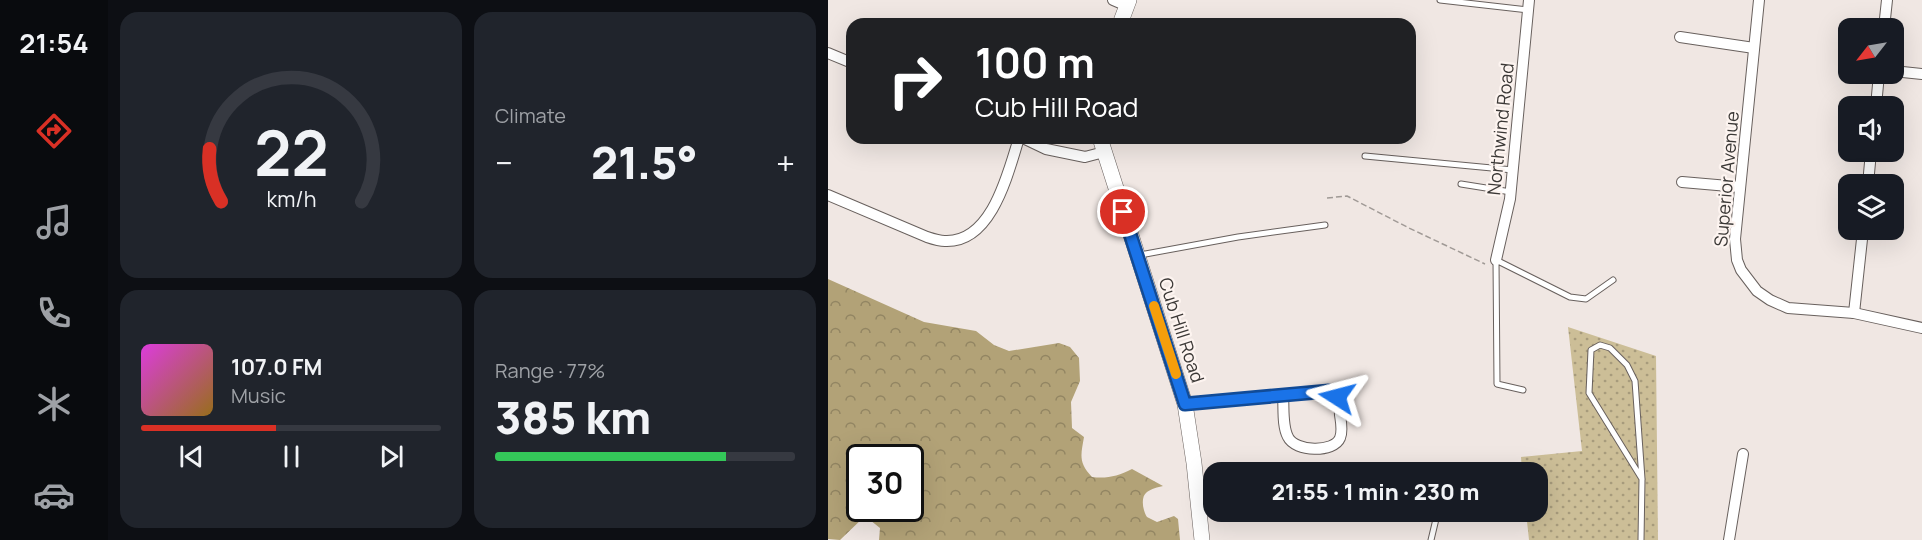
<!DOCTYPE html>
<html lang="en">
<head>
<meta charset="utf-8">
<style>
	body { margin:0; font-family:Manrope,sans-serif; background:#20242c; color:#f1f3f6; height:100vh; display:flex; flex-direction:column; font-size:22px; white-space:nowrap }
	* { box-sizing:border-box; margin:0 }
	p { font-size:20px; color:#9ea1a6 }
	.icon { flex:none; width:33px; height:33px; fill:none; stroke:currentColor; stroke-width:2; stroke-linecap:round; stroke-linejoin:round }
	.map { position:relative; flex:1; overflow:hidden }
	.drawer { display:flex; flex-direction:column; gap:12px; padding:12px; background:#0d0f14; width:720px }
	.drawer>* { flex:none }
	.top-card { position:absolute; left:18px; top:18px; width:570px; height:126px; border-radius:18px; box-shadow:0 6px 24px #0002; background:#202124; color:#fff; overflow:hidden }
	.needle { width:39px; rotate:239deg }
	.controls { position:absolute; left:1010px; top:18px; display:grid; gap:12px }
	.controls a { display:grid; place-items:center; width:66px; height:66px; border-radius:12px; background:#171b24; box-shadow:0 6px 24px #0002; font-size:30px }
	.speed { position:absolute; left:18px; top:444px; display:flex; gap:12px; font-size:30px; font-weight:700; text-align:center }
	.speed>* { display:grid; place-content:center; width:78px; height:78px; border-radius:50%; background:#171b24; box-shadow:0 6px 24px #0002; line-height:1 }
	.speed .limit { border:3px solid #111; border-radius:9px; background:#fff; color:#111 }
	.pin { position:absolute; display:grid; place-items:center; width:51px; height:51px; color:#fff; margin:-26px; border:3px solid #fff; border-radius:50%; box-shadow:0 2px 6px #0007 }
	.me { position:absolute; width:66px; margin:-33px; rotate:279deg; stroke-linejoin:round; filter:drop-shadow(0 0 4px #0008) }
	.turn { display:flex; align-items:center; gap:21px; height:126px; padding:0 30px; font-size:27px }
	.turn .icon { width:78px; height:78px; stroke-width:2.5 }
	.turn b { display:block; font-size:42px; line-height:51px }
	.big { font-size:45px; font-weight:800; line-height:1.1 }
	.drawer .widget { flex:1; display:flex; flex-direction:column; justify-content:center; gap:9px; min-width:0; padding:0 21px; border-radius:18px; background:#20242c }
	.drawer .dial { align-items:center; gap:0 }
	.dial svg { height:156px; overflow:visible; fill:none; stroke:#363941; stroke-width:7; stroke-linecap:round; text-anchor:middle }
	.dial text { fill:#f1f3f6; stroke:none }
	.song { display:flex; align-items:center; gap:18px }
	.cover { width:72px; height:72px; border-radius:9px; background:linear-gradient(135deg,hsl(300 70% 55%),hsl(40 70% 35%)) }
	.played { height:6px; border-radius:3px; background:linear-gradient(90deg,#d93025 45%,#363941 45%) }
	.keys { display:flex; justify-content:space-around; direction:ltr }
	.heat { display:flex; justify-content:space-between; align-items:center; font-size:33px; direction:ltr }
	.charge { height:9px; border-radius:4px; background:linear-gradient(90deg,#34c759 77%,#363941 0) }
	.drawer .tiles { flex:1; display:grid; gap:12px; grid-template-columns:repeat(2,1fr) }
	.trip { position:absolute; left:375px; top:462px; width:345px; height:60px; border-radius:18px; background:#171b24; box-shadow:0 6px 24px #0002; font-weight:800; line-height:60px; text-align:center }
	main { display:flex; flex:1; min-height:0 }
	.tabs { display:flex; flex-direction:column; width:108px; justify-content:space-around; align-items:center; background:#090b0e; color:#9ea1a6 }
	.tabs .icon { width:42px; height:42px }
	.tabs .selected { color:#d93025 }
	.tabs b { font-size:27px; color:#f1f3f6 }
	.map>svg:first-child { display:block }
	.grass { fill:url(#grass-dots) }
	.forest { fill:url(#forest-crowns); fill-rule:evenodd }
	.lines { fill:none; stroke-linecap:round; stroke-linejoin:round }
	.lane-casing { stroke:#68605d; stroke-width:7 }
	.street-casing { stroke:#68605d; stroke-width:12 }
	.secondary-casing { stroke:#68605d; stroke-width:16 }
	.path { stroke:#a09a96; stroke-width:1.5; stroke-dasharray:6 3; stroke-linecap:butt }
	.lane { stroke:#fff; stroke-width:5 }
	.street { stroke:#fff; stroke-width:10 }
	.secondary { stroke:#fff; stroke-width:15 }
	.route-casing { stroke:#114b97; stroke-width:15 }
	.route { stroke:#1a73e8; stroke-width:10 }
	.slow { stroke:#f59e0b; stroke-width:10 }
	.labels { text-anchor:middle; dominant-baseline:central; stroke-width:4.5; stroke-linejoin:round; paint-order:stroke }
	.street-label { font-size:18px; fill:#3b3836; stroke:#fdf4f0 }
</style>
</head>
<body>
<main>
<nav class="tabs">
<b>21:54</b>
<svg class="icon selected" aria-label="directions" viewBox="0 0 24 24"><path d="M12 3l9 9-9 9-9-9zM9 14v-3h6M13 9l2 2-2 2"/></svg>
<svg class="icon" aria-label="music" viewBox="0 0 24 24"><path d="M9 18V5l10-2v13"/><circle cx="6" cy="18" r="3"/><circle cx="16" cy="16" r="3"/></svg>
<svg class="icon" aria-label="phone" viewBox="0 0 24 24"><path d="M5 4h4l2 5-3 2q2 4 5 5l2-3 5 2v4C11 20 4 13 5 4z"/></svg>
<svg class="icon" aria-label="climate" viewBox="0 0 24 24"><path d="M12 3v18M4 7l16 10M4 17L20 7"/></svg>
<svg class="icon" aria-label="car" viewBox="0 0 24 24"><path d="M5 17H2v-5l4-1 3-4h7l3 4 3 1v5h-3M9 17h6M6 11h13"/><circle cx="7" cy="17" r="2"/><circle cx="17" cy="17" r="2"/></svg>
</nav>
<section class="drawer">
<div class="tiles">
<div class="widget dial"><svg viewBox="0 0 100 80">
<path d="M14 69A42 42 0 1 1 86 69"/>
<path d="M14 69A42 42 0 0 1 8 42" stroke="#d93025"/>
<text x="50" y="56" font-size="32" font-weight="700">22</text>
<text x="50" y="72" font-size="11">km/h</text>
</svg></div>
<div class="widget"><p>Climate</p>
<div class="heat"><a>−</a><b class="big">21.5°</b><a>+</a></div>
</div>
<div class="widget">
<div class="song"><i class="cover"></i><div><b>107.0 FM</b><p>Music</p></div></div>
<div class="played"></div>
<div class="keys"><svg class="icon" aria-label="previous" viewBox="0 0 24 24"><path d="M18 5L8 12l10 7zM5 5v14"/></svg><svg class="icon" aria-label="pause" viewBox="0 0 24 24"><path d="M8 5v14M16 5v14"/></svg><svg class="icon" aria-label="next" viewBox="0 0 24 24"><path d="M6 5l10 7-10 7zM19 5v14"/></svg></div>
</div>
<div class="widget"><p>Range · 77%</p><b class="big">385 km</b><div class="charge"></div></div>
</div>
</section>
<div class="map">
<svg width="1094" height="540" viewBox="0 0 1094 540">
	<defs>
		<pattern id="grass-dots" width="8" height="8" patternUnits="userSpaceOnUse" patternTransform="scale(1.5)"><rect width="8" height="8" fill="#ccbe97"/><path d="M2 2h.1M6 6h.1" fill="none" stroke="#a79b7c" stroke-width="1.8" stroke-linecap="round"/></pattern>
		<pattern id="forest-crowns" width="20" height="18" patternUnits="userSpaceOnUse" patternTransform="scale(1.5)"><rect width="20" height="18" fill="#b2a277"/><path d="M2 6a3 3 0 1 1 6 0M12 15a3 3 0 1 1 6 0" fill="none" stroke="#928562"/></pattern>
	</defs>
	<rect width="100%" height="100%" fill="#f0e7e3"/>
	<polygon class="grass" points="740,327 828,356 830,540 701,540 698,512 710,512 710,472 694,472 693,457 754,451"/>
	<path class="forest" d="M0,279l96,43 52,9 18,14 15,6 50,-8 11,4 9,11 1,23 -9,21 1,26 12,9c-3,18 -6,25 8,40 15,2 26,-1 40,-8l31,17c-5,1 -12,3 -16,6 -7,5 -4,19 0,25l10,5 17,-6 4,3 2,21h-301l1,-12 -15,-12 -25,24 -12,-1zM32,458h50v50h-50z"/>
	<g class="lines">
		<defs>
			<g id="lane">
				<polyline points="612,0 700,10"/>
				<polyline points="537,156 685,170"/>
				<polyline points="633,184 683,192"/>
				<polyline points="312,255 410,237 497,225"/>
				<polyline points="695,390 669,384 668,260 742,297 758,299 785,280"/>
				<polyline points="603,540 608,519 614,512"/>
				<polyline points="813,540 814,479 807,381 799,365 782,348 772,345 763,350 761,393 814,479"/>
			</g>
			<g id="street">
				<polyline points="285,0 299,6"/>
				<polyline points="931,0 907,239 909,260 913,270 929,291 942,300 960,308 1026,313 1094,328"/>
				<polyline points="1056,28 1059,0"/>
				<polyline points="852,37 926,48"/>
				<polyline points="0,53 24,63"/>
				<polyline points="1065,71 1094,74"/>
				<polyline points="1048,106 1051,74"/>
				<polyline points="195,138 218,149 257,157 276,152"/>
				<polyline points="854,182 912,187"/>
				<polyline points="1040,184 1043,152"/>
				<path d="M0,195l99,42c6,2 12,4 18,4 47,2 63,-68 74,-103"/>
				<polyline points="668,260 682,199 701,0"/>
				<polyline points="1026,313 1035,230"/>
				<path d="M357,404l144,-13 5,2c5,7 6,14 6,22 1,7 3,16 0,23 -6,15 -45,14 -52,-1 -6,-11 -4,-29 -5,-42"/>
				<polyline points="901,540 915,454"/>
			</g>
			<g id="secondary">
				<polyline points="292,24 301,0"/>
				<polyline points="272,138 357,404 366,463 374,540"/>
			</g>
		</defs>
		<use href="#lane" class="lane-casing"/>
		<use href="#street" class="street-casing"/>
		<use href="#secondary" class="secondary-casing"/>
		<polyline class="path" points="499,198 519,196 581,228 657,264"/>
		<use href="#lane" class="lane"/>
		<use href="#street" class="street"/>
		<use href="#secondary" class="secondary"/>
	</g>
	<g class="lines">
		<defs>
			<polyline id="route" points="295,212 357,404 501,391 509,397"/>
		</defs>
		<use href="#route" class="route-casing"/>
		<use href="#route" class="route"/>
		<polyline class="slow" points="326,306 348,374"/>
	</g>
	<g class="labels">
		<g class="street-label">
			<text transform="translate(672 129) rotate(-84)">Northwind Road</text>
			<text transform="translate(898 179) rotate(-85)">Superior Avenue</text>
			<text transform="translate(354 330) rotate(72)">Cub Hill Road</text>
		</g>
	</g>
</svg>
<div class="controls">
<a><svg class="needle" viewBox="-14 -14 28 28"><path d="M0-13l5 13h-10z" fill="#e53935"/><path d="M0 13l5-13h-10z" fill="#9ea1a6"/></svg></a>
<a><svg class="icon" aria-label="sound" viewBox="0 0 24 24"><path d="M4 9h4l5-4v14l-5-4H4zM17 9q2 3 0 6"/></svg></a>
<a><svg class="icon" aria-label="layers" viewBox="0 0 24 24"><path d="M12 4l9 5-9 5-9-5zM3 14l9 5 9-5"/></svg></a>
</div>
<div class="speed"><div class="limit">30</div></div>
<div class="pin" style="left:295px;top:212px;background:#d93025"><svg class="icon" aria-label="arrive" viewBox="0 0 24 24"><path d="M6 21V4h12l-3 4 3 4H6"/></svg></div>
<svg class="me" style="left:509px;top:397px" viewBox="-20 -20 40 40"><path d="M0-17L14 15 0 8-14 15z" fill="#1a73e8" stroke="#fff" stroke-width="4"/></svg>
<div class="trip">21:55 · 1 min · 230 m</div>
<div class="top-card">
<div class="turn"><svg class="icon" aria-label="right" viewBox="0 0 24 24"><path d="M7 20v-9h11M14 6l5 5-5 5"/></svg><div><b>100 m</b>Cub Hill Road</div></div>
</div>
</div>
</main>
</body>
</html>
